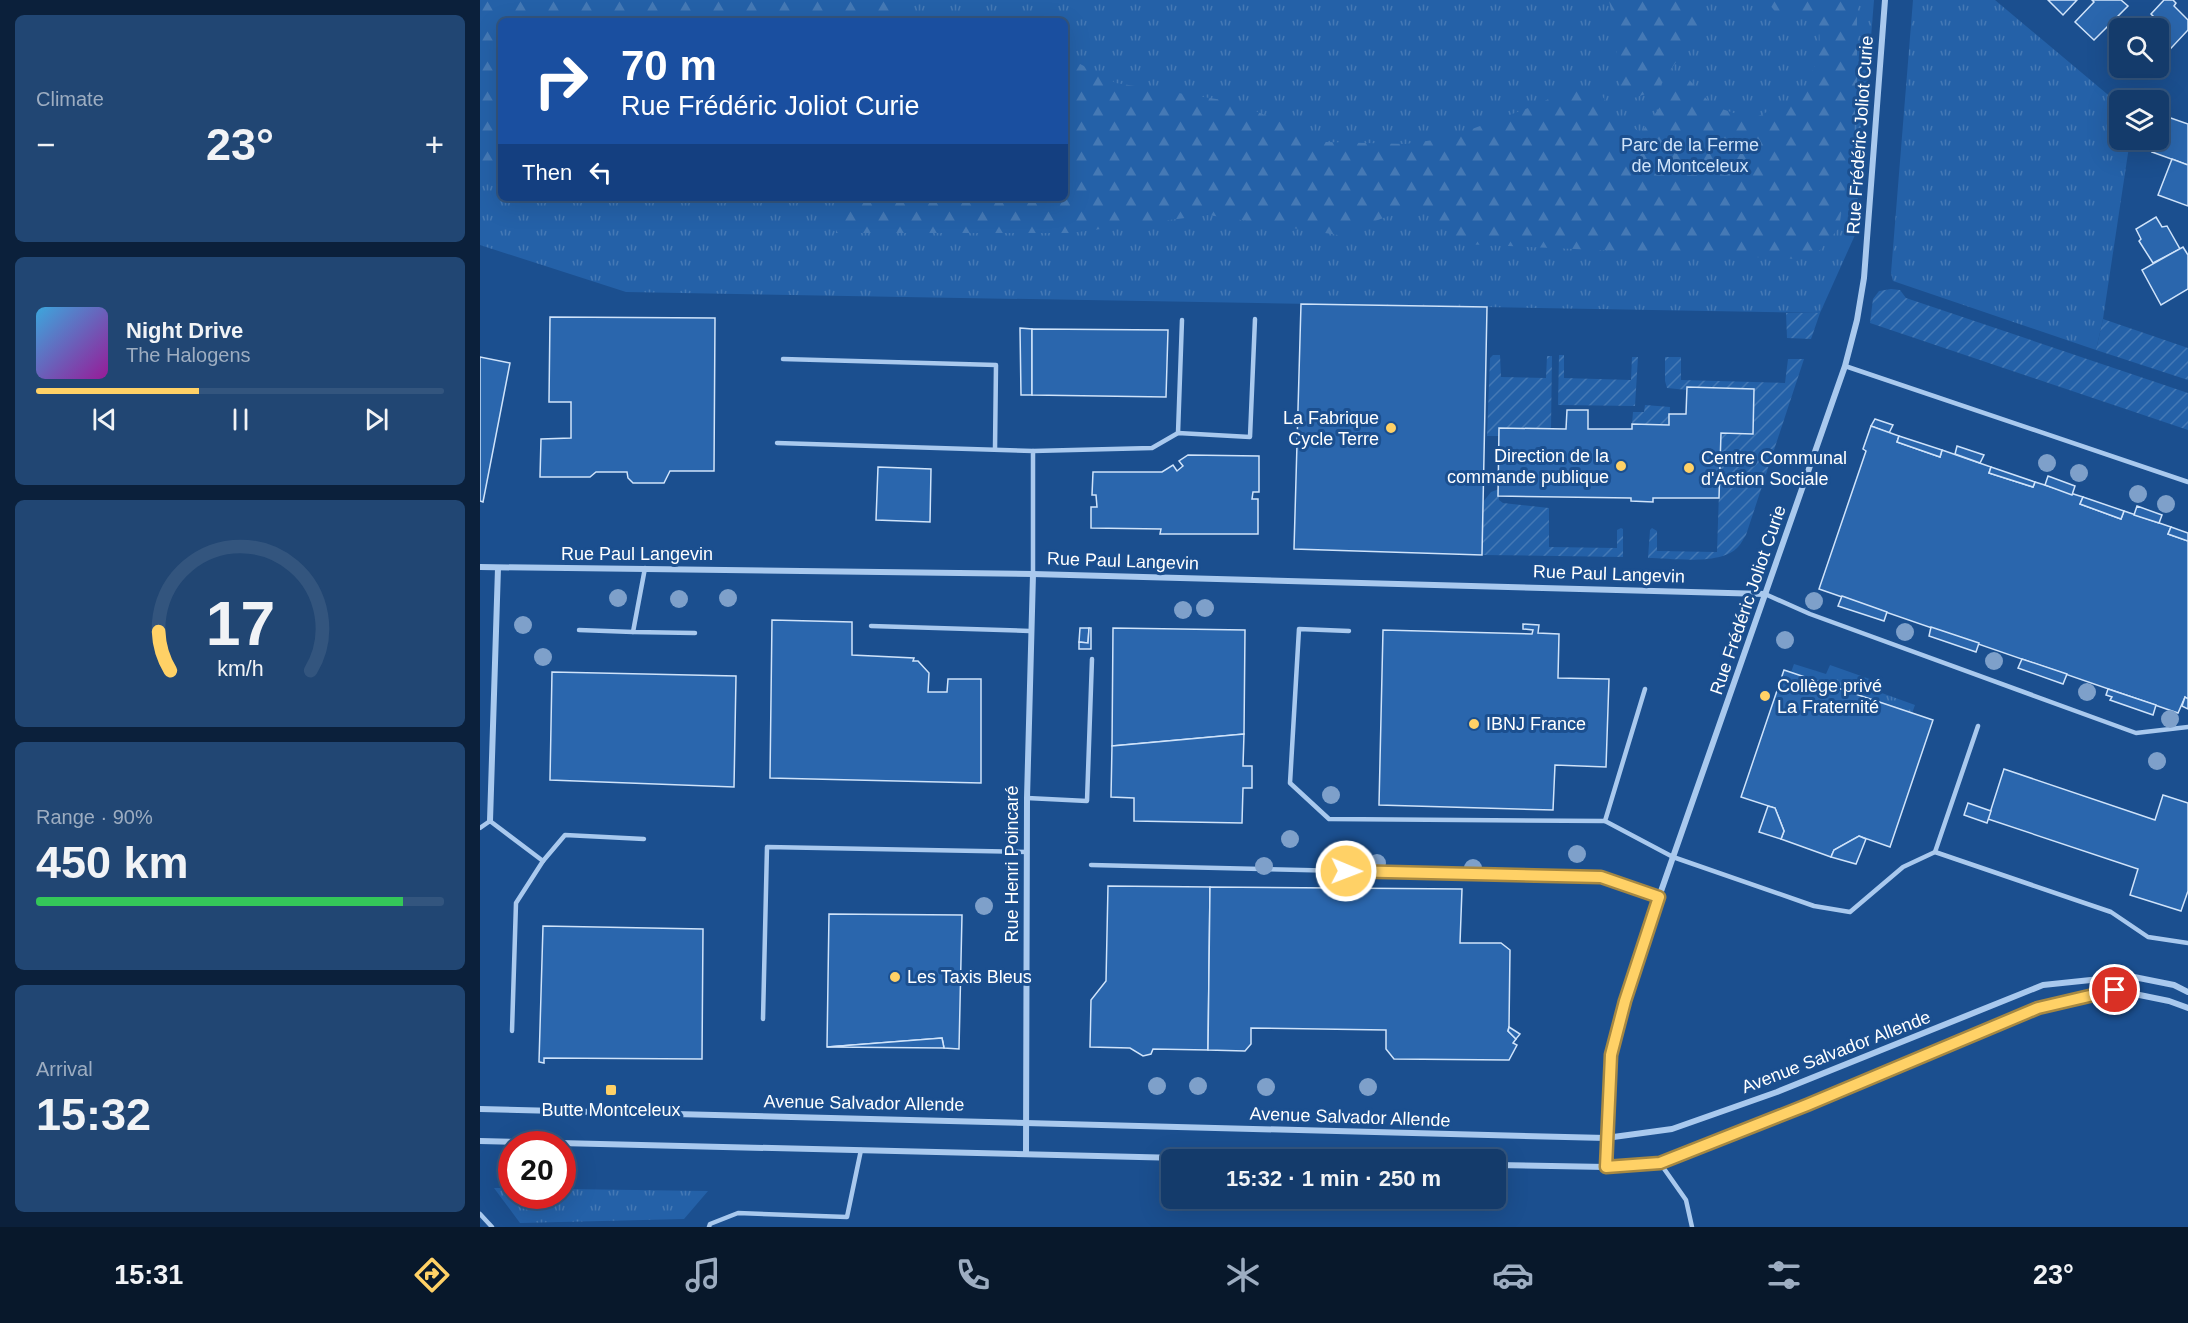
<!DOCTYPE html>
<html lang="en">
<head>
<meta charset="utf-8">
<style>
	body { margin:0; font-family:Helvetica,sans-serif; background:#214673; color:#f1f3f6; height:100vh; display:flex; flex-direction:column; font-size:22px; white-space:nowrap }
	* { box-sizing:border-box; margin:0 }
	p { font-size:20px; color:#9dadc1 }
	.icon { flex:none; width:33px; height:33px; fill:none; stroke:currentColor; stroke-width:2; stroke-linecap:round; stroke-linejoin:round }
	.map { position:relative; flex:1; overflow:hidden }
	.details { display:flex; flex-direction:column; gap:15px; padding:15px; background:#0b203b; width:480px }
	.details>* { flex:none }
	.top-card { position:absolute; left:18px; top:18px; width:570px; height:183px; border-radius:9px; box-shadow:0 6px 24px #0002,0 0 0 2px #33557e; background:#1a4fa0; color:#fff; overflow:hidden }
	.buttons { position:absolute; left:1629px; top:18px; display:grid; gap:12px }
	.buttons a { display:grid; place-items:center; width:60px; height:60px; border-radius:9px; background:#143b6b; box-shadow:0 6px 24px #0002,0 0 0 2px #33557e; font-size:30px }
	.speed { position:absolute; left:18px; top:1131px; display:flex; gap:12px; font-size:30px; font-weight:700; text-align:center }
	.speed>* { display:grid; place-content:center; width:78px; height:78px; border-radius:50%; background:#143b6b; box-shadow:0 6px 24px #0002,0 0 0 2px #33557e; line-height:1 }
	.speed .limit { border:9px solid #d22; background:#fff; color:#111 }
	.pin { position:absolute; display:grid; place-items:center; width:51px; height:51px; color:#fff; margin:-26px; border:3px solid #fff; border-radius:50%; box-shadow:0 2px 6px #0007 }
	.me { position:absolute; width:66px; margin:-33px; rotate:91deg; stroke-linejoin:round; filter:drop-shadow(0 0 4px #0008) }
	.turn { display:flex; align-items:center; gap:21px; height:126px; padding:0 24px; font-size:27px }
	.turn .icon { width:78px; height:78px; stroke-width:2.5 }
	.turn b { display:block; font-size:42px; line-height:51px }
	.then { display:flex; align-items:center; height:57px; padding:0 24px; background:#0003; gap:12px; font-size:22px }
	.big { font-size:45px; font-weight:700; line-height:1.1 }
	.details .tile { flex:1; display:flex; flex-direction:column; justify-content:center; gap:9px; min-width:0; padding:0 21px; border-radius:9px; background:#214673 }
	.details .dial { align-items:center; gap:0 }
	.dial svg { height:156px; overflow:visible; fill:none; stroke:#33557e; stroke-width:7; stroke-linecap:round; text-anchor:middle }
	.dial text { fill:#f1f3f6; stroke:none }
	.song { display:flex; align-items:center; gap:18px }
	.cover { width:72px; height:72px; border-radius:9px; background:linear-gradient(135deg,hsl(200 70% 55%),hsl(300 70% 35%)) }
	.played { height:6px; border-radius:3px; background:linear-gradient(90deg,#ffd166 40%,#33557e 40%) }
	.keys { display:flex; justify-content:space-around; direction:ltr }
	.heat { display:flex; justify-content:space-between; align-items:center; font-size:33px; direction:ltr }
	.charge { height:9px; border-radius:4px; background:linear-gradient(90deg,#34c759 90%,#33557e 0) }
	.trip { position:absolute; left:681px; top:1149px; width:345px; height:60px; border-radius:9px; background:#143b6b; box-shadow:0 6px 24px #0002,0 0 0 2px #33557e; font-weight:700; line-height:60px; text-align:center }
	.menu { display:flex; height:96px; justify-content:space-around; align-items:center; background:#08182b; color:#9dadc1 }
	.menu .icon { width:42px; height:42px }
	.menu .selected { color:#ffd166 }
	.menu b { font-size:27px; color:#f1f3f6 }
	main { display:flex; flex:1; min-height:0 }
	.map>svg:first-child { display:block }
	.grass { fill:url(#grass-tufts); fill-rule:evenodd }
	.forest { fill:url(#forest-firs) }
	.garden { fill:url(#garden-furrows) }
	.building { fill:#2a66ad; stroke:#cfe3fa; stroke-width:1.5 }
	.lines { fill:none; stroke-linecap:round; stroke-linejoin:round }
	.service { stroke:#a9c9ee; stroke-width:4.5 }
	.minor { stroke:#a9c9ee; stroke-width:6 }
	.tree { fill:#7ea0ca }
	.route-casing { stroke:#a68842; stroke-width:15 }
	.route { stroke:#ffd166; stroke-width:10 }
	.poi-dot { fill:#ffd166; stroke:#1b4f8f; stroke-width:2 }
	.labels { text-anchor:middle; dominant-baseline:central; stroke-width:6; stroke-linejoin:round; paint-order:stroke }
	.street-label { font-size:18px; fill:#fff; stroke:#1b4f8f }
	.park-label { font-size:18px; fill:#cfe3fa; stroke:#1b4f8f }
	.poi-label { font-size:18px; fill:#fff; stroke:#1b4f8f; text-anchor:start }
</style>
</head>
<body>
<main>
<section class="details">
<div class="tile"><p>Climate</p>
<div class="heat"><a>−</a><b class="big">23°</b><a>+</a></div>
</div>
<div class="tile">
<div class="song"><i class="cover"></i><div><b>Night Drive</b><p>The Halogens</p></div></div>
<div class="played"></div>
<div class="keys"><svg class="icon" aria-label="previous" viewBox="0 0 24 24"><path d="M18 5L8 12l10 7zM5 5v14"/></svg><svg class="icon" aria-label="pause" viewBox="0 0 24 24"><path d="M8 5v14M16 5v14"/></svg><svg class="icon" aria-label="next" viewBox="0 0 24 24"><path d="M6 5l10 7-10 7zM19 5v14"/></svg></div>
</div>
<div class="tile dial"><svg viewBox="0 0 100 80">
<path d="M14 69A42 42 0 1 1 86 69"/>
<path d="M14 69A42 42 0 0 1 8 49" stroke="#ffd166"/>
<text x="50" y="56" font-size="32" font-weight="700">17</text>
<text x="50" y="72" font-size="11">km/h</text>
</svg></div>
<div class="tile"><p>Range · 90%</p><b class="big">450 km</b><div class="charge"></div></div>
<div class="tile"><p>Arrival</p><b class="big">15:32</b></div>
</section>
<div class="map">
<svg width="1708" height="1227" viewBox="0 0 1708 1227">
	<defs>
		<pattern id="grass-tufts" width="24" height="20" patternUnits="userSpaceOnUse" patternTransform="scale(1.5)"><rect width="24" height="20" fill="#2461a8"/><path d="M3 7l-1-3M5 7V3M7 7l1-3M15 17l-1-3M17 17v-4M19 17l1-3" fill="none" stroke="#4579b5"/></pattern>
		<pattern id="forest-firs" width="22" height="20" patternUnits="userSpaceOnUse" patternTransform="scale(1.5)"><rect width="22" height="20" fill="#2461a8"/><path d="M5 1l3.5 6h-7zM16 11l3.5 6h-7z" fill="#4579b5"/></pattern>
		<pattern id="garden-furrows" width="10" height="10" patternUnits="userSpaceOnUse" patternTransform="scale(1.5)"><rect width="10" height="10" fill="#2461a8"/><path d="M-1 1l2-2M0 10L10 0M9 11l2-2" fill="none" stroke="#4579b5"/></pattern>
	</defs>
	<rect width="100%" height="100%" fill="#1b4f8f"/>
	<g class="grass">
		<path d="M0,0h1394l-19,235 -35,78 -1194,-21 -146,-47zM21,21h564v177h-564z"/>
		<polygon points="1433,0 1515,0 1639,104 1640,140 1650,140 1623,319 1616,350 1413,281 1411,273"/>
		<polygon points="1314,664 1346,674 1350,665 1401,683 1399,692 1435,705 1426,730 1306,686"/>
		<polygon points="14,1188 31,1188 32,1196 82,1196 83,1189 228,1191 204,1219 40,1223"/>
	</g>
	<g class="forest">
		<polygon points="0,0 425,0 423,9 408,21 21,21 21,175 0,168"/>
		<polygon points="1129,0 1224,0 1221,25 1177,90 1154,98 1139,83 1135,34"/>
		<polygon points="1286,0 1377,0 1377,108 1359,228 1340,250 1319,259 982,244 938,205 858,235 728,215 590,233 356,233 358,207 372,198 585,198 585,56 636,83 755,102 846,142 925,144 968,138 1059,104 1097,84 1120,93 1137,117 1161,133 1204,74 1233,106 1272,119 1323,95 1340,52 1339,19 1297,14"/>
	</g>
	<g class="garden">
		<polygon points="1411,289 1420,290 1426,298 1708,393 1708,430 1390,323 1393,299 1399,291"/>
		<polygon points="1306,313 1340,313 1331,339 1307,338"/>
		<polygon points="1623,319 1708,348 1708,380 1616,350"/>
		<polygon points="1013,355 1020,355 1021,377 1066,378 1067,356 1072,356 1071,429 1020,428 1019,436 1007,436 1010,358"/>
		<polygon points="1079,355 1084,355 1084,378 1151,380 1152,357 1158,357 1155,406 1078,405"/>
		<path d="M1185,357h16v23l104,3 3,-24h16l-58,176c-3,4 -5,9 -8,12 -17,19 -66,11 -90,11l2,-28 2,-2 5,3v20l60,1 4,-119 31,1 -65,-47v3l-20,-2 -2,-7z"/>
		<polygon points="1165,405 1190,407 1189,425 1152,424 1153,412 1164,412"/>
		<polygon points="1019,489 1019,500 1023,503 1069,508 1069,547 1137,548 1137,530 1141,528 1143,529 1143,557 1002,555 1003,502 1011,492"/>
	</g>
	<g class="building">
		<polygon points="1568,0 1597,0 1583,15"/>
		<polygon points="1612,0 1641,0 1648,6 1614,40 1595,22 1614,2"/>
		<polygon points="1684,0 1693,0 1696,3 1694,6 1708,20 1708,30 1680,60 1678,58 1678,28 1673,28 1679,22 1671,14"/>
		<polygon points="1685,116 1708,124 1708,165 1672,152 1678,140"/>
		<polygon points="1692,159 1708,165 1708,206 1678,195"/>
		<polygon points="1676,217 1682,227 1687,226 1700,249 1673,263 1659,241 1661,239 1656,229"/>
		<polygon points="1703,247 1708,255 1708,289 1681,305 1662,270"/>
		<polygon points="821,304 1007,307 1002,555 814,549"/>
		<polygon points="70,317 235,318 234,471 190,471 184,483 153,483 148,478 147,472 116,472 110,477 60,477 61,439 91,438 91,402 69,402"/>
		<polygon points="540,328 552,329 552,395 541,395"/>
		<polygon points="552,329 688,330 686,397 552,395"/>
		<polygon points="0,357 30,363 3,502 0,501"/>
		<polygon points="1207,387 1274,389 1273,434 1241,433 1239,498 1173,498 1173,502 1151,501 1151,498 1018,496 1019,428 1086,429 1087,410 1108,410 1108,429 1152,429 1152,424 1189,425 1189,414 1206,414"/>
		<polygon points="1395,419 1413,425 1409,433 1391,426"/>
		<polygon points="1391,426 1419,436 1417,442 1460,457 1462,450 1511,467 1509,473 1553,487 1555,482 1603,497 1600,504 1641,519 1644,511 1691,527 1688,534 1708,541 1708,699 1705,697 1698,713 1339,589 1386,451 1383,449"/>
		<polygon points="1419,436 1462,450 1460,457 1417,442"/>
		<polygon points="1477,446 1504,455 1500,463 1475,454"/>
		<polygon points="708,455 779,456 779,492 773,492 772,499 778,499 778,534 680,534 681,529 611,528 611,507 617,507 616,495 612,495 613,472 682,472 693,465 697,471 703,466 699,461"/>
		<polygon points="398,467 451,469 450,522 396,520"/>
		<polygon points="1511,467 1555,482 1553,487 1509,473"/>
		<polygon points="1568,476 1595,486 1592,495 1565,485"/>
		<polygon points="1603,497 1644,511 1641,519 1600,504"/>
		<polygon points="1657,506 1682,515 1679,523 1654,515"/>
		<polygon points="1691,527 1708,533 1708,541 1688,534"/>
		<polygon points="1362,596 1407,612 1404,621 1358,606"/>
		<polygon points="292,620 372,622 372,655 434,658 433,661 438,661 449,673 448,692 467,692 468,679 501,679 501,783 290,778"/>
		<polygon points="1043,624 1059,625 1058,633 1079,634 1078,678 1129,679 1126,767 1075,765 1073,810 899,805 903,630 1052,634 1053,630 1043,629"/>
		<polygon points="1451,627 1499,643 1496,652 1449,636"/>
		<polygon points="600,628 609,628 608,643 599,642"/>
		<polygon points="609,628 611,628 611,649 599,649 599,642 608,643"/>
		<polygon points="633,628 765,630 764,734 632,746"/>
		<polygon points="1542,659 1587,674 1583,684 1538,668"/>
		<polygon points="1304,670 1453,720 1410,847 1379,836 1354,850 1351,857 1301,839 1304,831 1295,808 1261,797"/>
		<polygon points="72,672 256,676 254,787 70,780"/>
		<polygon points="1628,689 1676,705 1673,715 1630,700 1632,697 1626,695"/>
		<polygon points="1705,697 1708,699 1708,709 1702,706"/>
		<polygon points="764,734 763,766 772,766 772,788 763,788 762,823 654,821 654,798 631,797 632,746"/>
		<polygon points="1524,769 1675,820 1683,795 1708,803 1708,891 1701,911 1650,895 1658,869 1508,819"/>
		<polygon points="1488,803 1511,811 1507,823 1484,815"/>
		<polygon points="1288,806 1295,808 1304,831 1301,839 1279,832"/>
		<polygon points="1379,836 1386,839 1376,864 1351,857 1354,850"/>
		<polygon points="628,886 730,887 728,1050 673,1049 671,1054 663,1056 650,1048 610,1047 611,1000 626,981"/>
		<polygon points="730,887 982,889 980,943 1021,943 1030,950 1029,1027 1028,1031 1036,1039 1033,1043 1037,1045 1029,1060 914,1059 906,1049 906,1030 771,1028 771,1044 765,1051 728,1050"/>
		<polygon points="349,914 482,915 479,1049 464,1048 462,1038 347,1047"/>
		<polygon points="63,926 223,929 222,1059 64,1058 64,1063 59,1062"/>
		<polygon points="1029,1027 1040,1034 1036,1039 1028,1031"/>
		<polygon points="462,1038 464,1048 347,1047"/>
	</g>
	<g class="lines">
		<g class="service">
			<polyline points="303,359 516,365 515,449"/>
			<polyline points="1365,366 1708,482"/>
			<polyline points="698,433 702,320"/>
			<polyline points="297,443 553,451 553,574"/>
			<polyline points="553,451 672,448 698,433 770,437 775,319"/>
			<polyline points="165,568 153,632 215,633"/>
			<polyline points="1285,594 1330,614 1656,733 1708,727"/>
			<polyline points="391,626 550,631"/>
			<polyline points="99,630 153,632"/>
			<polyline points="869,631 819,629 810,783 849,819 1125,821"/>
			<polyline points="1165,689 1125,821 1193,857 1334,906 1370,912 1423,867 1455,852 1498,726"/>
			<polyline points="547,798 607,801 612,659"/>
			<polyline points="0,828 10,821 63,861 36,903 32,1031"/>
			<polyline points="1455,852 1631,912 1668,937 1708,943"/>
			<polyline points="63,861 85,835 164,839"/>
			<polyline points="611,865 1121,877 1179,897"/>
			<polyline points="283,1019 287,847 547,852"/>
			<polyline points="1180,1163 1206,1200 1212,1227"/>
			<polyline points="0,1214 12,1227"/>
			<polyline points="229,1227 230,1224 258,1213 367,1217 381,1150"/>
		</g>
		<g class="minor">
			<polyline points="0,567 553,574 1285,594"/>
			<polyline points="10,821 18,568"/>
			<polyline points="0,1109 1126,1138 1192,1129 1297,1092 1563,985 1649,976 1694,985 1708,992"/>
			<polyline points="0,1141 782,1160"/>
			<polyline points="546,1154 547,798 553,574"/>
			<polyline points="1016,1165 1126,1167 1180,1163 1327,1105 1558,1008 1635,990 1689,1001 1708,1008"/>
			<polyline points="1126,1167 1126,1138 1131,1055 1145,1001 1179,897 1365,366 1377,320 1384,278 1405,0"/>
		</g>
	</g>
	<g class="tree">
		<circle cx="1567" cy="463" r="9"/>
		<circle cx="1599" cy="473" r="9"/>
		<circle cx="1658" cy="494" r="9"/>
		<circle cx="1686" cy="504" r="9"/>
		<circle cx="138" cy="598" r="9"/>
		<circle cx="248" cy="598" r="9"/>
		<circle cx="199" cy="599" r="9"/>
		<circle cx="1334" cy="601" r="9"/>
		<circle cx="725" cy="608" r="9"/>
		<circle cx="703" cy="610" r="9"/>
		<circle cx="43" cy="625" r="9"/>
		<circle cx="1425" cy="632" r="9"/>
		<circle cx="1305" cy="640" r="9"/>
		<circle cx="63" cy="657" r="9"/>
		<circle cx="1514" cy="661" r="9"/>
		<circle cx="1607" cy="692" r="9"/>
		<circle cx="1690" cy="719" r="9"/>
		<circle cx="1677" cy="761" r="9"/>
		<circle cx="851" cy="795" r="9"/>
		<circle cx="810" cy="839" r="9"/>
		<circle cx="1097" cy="854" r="9"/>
		<circle cx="897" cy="863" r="9"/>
		<circle cx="784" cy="866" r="9"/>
		<circle cx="993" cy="868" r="9"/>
		<circle cx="504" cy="906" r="9"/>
		<circle cx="677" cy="1086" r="9"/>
		<circle cx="718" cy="1086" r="9"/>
		<circle cx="786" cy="1087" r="9"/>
		<circle cx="888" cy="1087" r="9"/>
	</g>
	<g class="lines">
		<defs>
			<polyline id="route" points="866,871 1121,877 1179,897 1145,1001 1131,1055 1126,1167 1180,1163 1327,1105 1558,1008 1635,990"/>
		</defs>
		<use href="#route" class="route-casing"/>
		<use href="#route" class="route"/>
	</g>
	<g class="poi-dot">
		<circle cx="911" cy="428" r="6"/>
		<circle cx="1141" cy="466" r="6"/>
		<circle cx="1209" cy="468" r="6"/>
		<circle cx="1285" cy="696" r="6"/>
		<circle cx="994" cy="724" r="6"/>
		<circle cx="415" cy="977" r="6"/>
		<rect x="125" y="1084" width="12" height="12" rx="3"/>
	</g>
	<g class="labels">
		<g class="street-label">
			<text transform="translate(1380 135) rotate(-86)">Rue Frédéric Joliot Curie</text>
			<text x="157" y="554">Rue Paul Langevin</text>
			<text transform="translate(643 561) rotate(2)">Rue Paul Langevin</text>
			<text transform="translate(1129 574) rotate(2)">Rue Paul Langevin</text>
			<text transform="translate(1268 600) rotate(-71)">Rue Frédéric Joliot Curie</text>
			<text transform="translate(532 864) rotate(-90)">Rue Henri Poincaré</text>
			<text transform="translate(1356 1052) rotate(-21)">Avenue Salvador Allende</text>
			<text transform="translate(384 1103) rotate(1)">Avenue Salvador Allende</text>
			<text transform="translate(870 1117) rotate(2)">Avenue Salvador Allende</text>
		</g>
		<g class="park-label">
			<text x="1210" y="145">Parc de la Ferme<tspan x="1210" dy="21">de Montceleux</tspan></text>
		</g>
		<g class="poi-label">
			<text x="899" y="418" text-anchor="end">La Fabrique<tspan x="899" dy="21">Cycle Terre</tspan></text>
			<text x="1129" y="456" text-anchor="end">Direction de la<tspan x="1129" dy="21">commande publique</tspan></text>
			<text x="1221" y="458">Centre Communal<tspan x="1221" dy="21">d'Action Sociale</tspan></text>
			<text x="1297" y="686">Collège privé<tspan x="1297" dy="21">La Fraternité</tspan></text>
			<text x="1006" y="724">IBNJ France</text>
			<text x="427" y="977">Les Taxis Bleus</text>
			<text x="131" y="1110" text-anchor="middle">Butte Montceleux</text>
		</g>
	</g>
</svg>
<div class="buttons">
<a><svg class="icon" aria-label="search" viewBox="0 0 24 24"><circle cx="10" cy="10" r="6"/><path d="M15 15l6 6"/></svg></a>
<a><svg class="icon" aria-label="layers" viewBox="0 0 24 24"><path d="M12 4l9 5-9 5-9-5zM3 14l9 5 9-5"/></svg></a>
</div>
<div class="speed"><div class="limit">20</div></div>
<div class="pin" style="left:1635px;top:990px;background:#d93025"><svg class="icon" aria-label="arrive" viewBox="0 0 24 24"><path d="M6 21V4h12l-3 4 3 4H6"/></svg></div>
<svg class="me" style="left:866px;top:871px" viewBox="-20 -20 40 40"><circle r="17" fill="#ffd166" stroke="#fff" stroke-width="3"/><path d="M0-11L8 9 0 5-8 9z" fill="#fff"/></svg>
<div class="trip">15:32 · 1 min · 250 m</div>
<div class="top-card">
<div class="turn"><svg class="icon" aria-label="right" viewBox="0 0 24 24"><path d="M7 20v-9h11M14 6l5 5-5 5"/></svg><div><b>70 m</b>Rue Frédéric Joliot Curie</div></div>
<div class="then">Then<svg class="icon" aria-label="left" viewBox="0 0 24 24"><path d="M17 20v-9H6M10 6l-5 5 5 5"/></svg></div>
</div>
</div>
</main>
<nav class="menu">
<b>15:31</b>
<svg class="icon selected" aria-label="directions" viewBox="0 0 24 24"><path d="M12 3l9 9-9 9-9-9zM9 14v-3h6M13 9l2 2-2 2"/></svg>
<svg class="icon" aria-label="music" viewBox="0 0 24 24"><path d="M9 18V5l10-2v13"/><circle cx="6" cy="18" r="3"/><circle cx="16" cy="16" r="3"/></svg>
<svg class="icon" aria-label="phone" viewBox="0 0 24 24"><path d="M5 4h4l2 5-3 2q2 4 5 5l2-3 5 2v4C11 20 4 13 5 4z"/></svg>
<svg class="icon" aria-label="climate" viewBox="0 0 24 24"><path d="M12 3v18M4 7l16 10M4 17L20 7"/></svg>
<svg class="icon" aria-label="car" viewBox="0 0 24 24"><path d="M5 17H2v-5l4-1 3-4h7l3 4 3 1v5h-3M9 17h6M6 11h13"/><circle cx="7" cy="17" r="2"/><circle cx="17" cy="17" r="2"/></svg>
<svg class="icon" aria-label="filters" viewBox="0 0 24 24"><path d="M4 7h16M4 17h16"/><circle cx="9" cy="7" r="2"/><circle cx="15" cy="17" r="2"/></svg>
<b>23°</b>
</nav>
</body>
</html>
